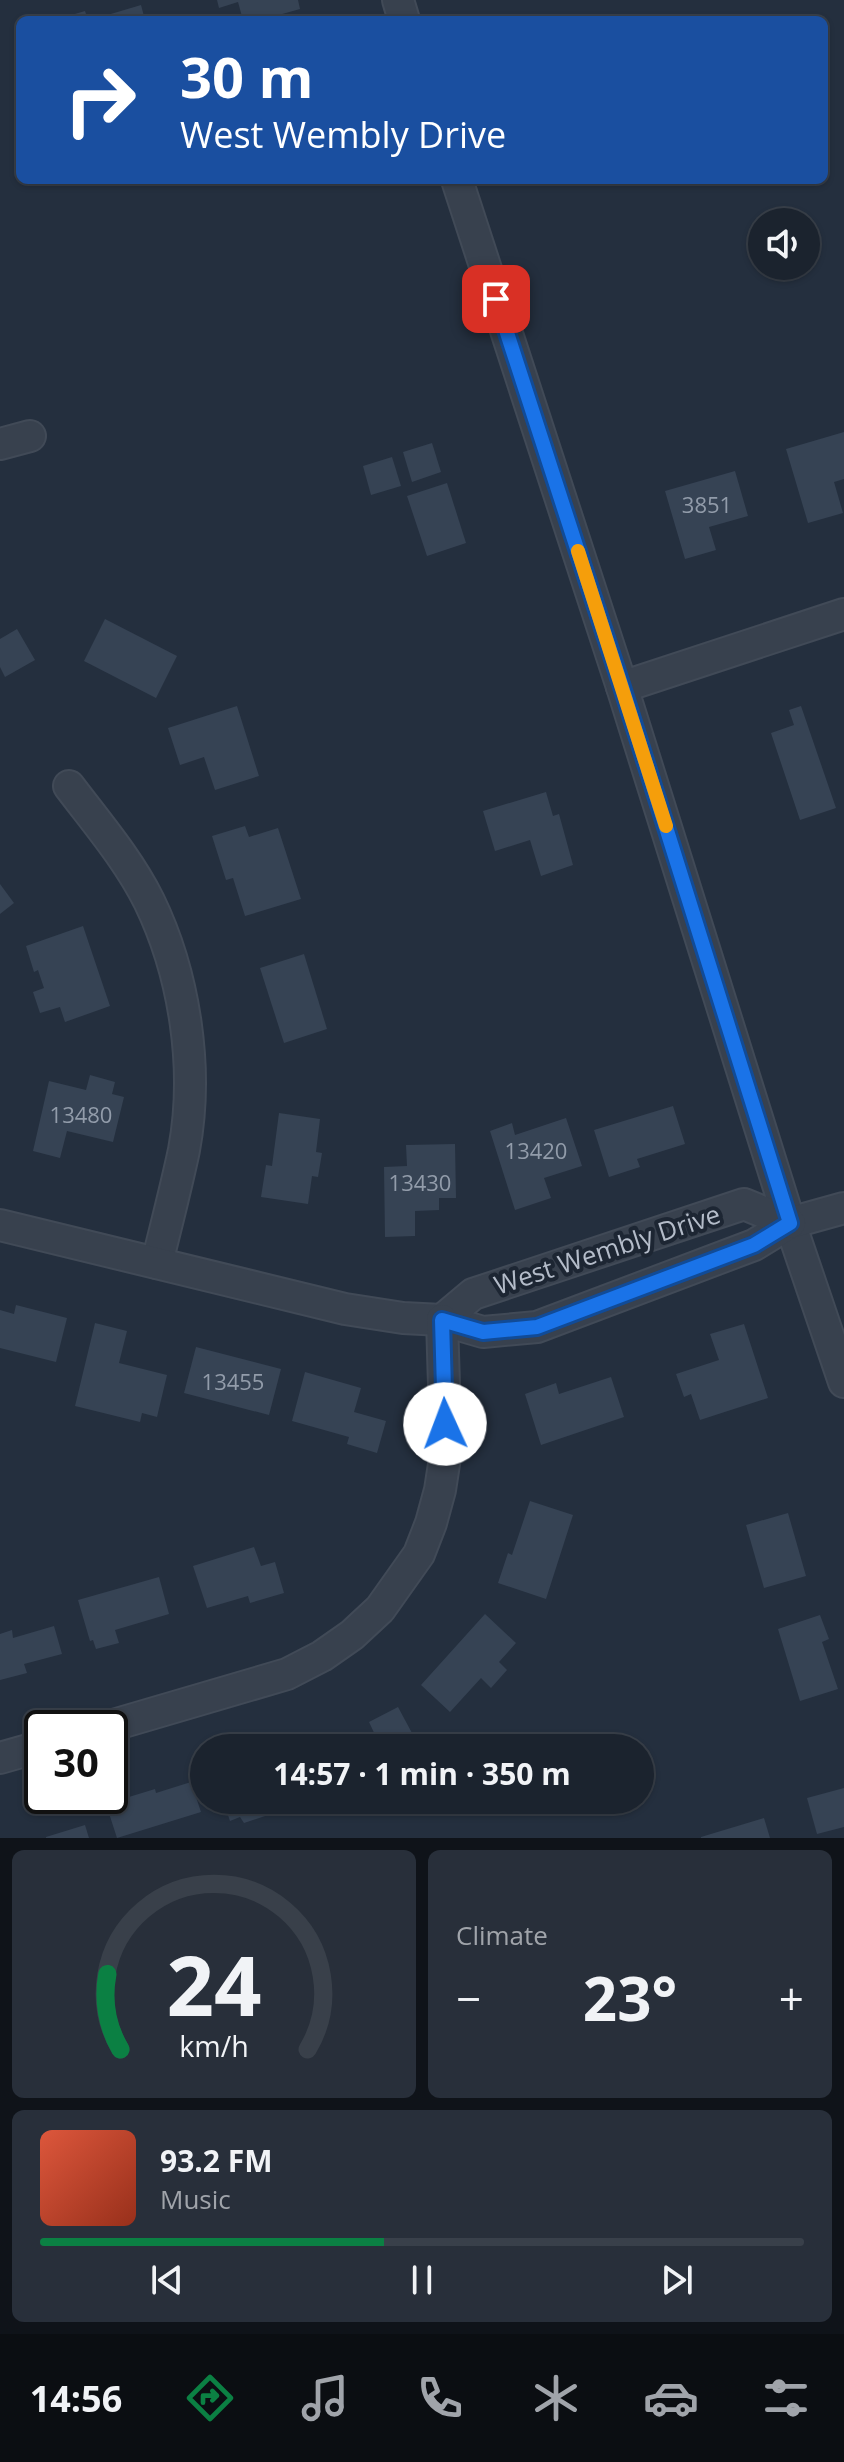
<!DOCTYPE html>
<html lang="en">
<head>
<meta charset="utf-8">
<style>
	body { margin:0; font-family:"Open Sans",sans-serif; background:#282f3a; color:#f1f3f6; height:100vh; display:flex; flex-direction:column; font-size:30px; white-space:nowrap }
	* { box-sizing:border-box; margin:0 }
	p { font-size:26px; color:#a0a4aa }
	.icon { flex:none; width:44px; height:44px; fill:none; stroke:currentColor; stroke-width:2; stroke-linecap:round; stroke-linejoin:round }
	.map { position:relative; height:1838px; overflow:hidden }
	.drawer { display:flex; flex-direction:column; gap:12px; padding:12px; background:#0f1319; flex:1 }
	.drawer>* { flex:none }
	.banner { position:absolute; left:16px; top:16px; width:812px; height:168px; border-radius:12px; box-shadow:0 2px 6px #0004,0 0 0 2px #39404a; background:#1a4fa0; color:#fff; overflow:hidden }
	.controls { position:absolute; left:748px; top:208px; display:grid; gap:16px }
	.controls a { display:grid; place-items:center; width:72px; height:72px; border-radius:50%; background:#1b232e; box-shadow:0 2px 6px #0004,0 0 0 2px #39404a; font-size:40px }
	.speed { position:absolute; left:24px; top:1710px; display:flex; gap:16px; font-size:40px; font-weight:700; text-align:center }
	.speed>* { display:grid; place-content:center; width:104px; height:104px; border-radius:50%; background:#1b232e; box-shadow:0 2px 6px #0004,0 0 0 2px #39404a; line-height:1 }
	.speed .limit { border:4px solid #111; border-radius:12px; background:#fff; color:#111 }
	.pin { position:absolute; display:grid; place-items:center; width:68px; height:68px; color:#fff; margin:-34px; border-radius:16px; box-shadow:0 4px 12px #0006 }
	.me { position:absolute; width:88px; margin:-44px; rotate:358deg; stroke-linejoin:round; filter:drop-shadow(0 0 6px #0008) }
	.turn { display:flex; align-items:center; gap:28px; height:168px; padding:0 32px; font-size:36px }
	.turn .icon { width:104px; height:104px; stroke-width:2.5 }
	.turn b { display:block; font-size:56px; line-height:68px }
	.big { font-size:60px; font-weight:700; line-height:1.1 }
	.drawer .widget { flex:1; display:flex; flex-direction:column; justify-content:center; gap:12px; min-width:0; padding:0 28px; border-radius:12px; background:#282f3a }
	.drawer .dial { align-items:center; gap:0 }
	.dial svg { height:208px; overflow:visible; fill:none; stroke:#39404a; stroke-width:7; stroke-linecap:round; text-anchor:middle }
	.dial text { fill:#f1f3f6; stroke:none }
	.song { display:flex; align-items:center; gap:24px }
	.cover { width:96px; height:96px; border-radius:12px; background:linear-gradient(135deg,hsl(10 70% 55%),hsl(10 70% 35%)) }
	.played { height:8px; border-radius:4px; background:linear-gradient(90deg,#0b8043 45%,#39404a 45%) }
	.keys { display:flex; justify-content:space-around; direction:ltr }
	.heat { display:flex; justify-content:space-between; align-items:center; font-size:44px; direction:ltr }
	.drawer .tiles { flex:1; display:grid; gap:12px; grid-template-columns:1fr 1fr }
	.widget:last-child { grid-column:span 2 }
	.trip { position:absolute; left:190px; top:1734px; width:464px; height:80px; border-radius:40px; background:#1b232e; box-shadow:0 2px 6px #0004,0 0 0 2px #39404a; font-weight:700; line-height:80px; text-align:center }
	.dock { display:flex; height:128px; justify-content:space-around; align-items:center; background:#0b0e12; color:#a0a4aa }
	.dock .icon { width:56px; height:56px }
	.dock .on { color:#0b8043 }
	.dock b { font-size:36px; color:#f1f3f6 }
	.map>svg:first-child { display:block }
	.building { fill:#364354 }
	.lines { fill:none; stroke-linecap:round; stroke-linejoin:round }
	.minor-casing { stroke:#414a57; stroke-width:34 }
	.minor { stroke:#38414e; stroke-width:30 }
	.route-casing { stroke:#114b97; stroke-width:20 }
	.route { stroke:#1a73e8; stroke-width:14 }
	.slow { stroke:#f59e0b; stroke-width:14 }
	.labels { text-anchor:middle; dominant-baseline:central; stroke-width:8; stroke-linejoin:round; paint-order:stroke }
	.number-label { font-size:22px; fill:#929caa }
	.street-label { font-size:26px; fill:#b4bcc9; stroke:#1d2633 }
</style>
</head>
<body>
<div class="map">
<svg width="844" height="1838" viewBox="0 0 844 1838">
	<rect width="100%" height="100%" fill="#242f3e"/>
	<g class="building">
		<polygon points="217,0 298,0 300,9 261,20 243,20 238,2 219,8"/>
		<polygon points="141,5 145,20 94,20 94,19"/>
		<polygon points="85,11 88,20 58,20 58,19"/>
		<polygon points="844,432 844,479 834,482 843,513 808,523 786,449"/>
		<polygon points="432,443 441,472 412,482 403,452"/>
		<polygon points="392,457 401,486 371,495 363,466"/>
		<polygon points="735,471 748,516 709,527 716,550 685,559 665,491"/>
		<polygon points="447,483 466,543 427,556 407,496"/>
		<polygon points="105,619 177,656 156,698 84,661"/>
		<polygon points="17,629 35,660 5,677 0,667 0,639"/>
		<polygon points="237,706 259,776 215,790 204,757 180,765 168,728"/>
		<polygon points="801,706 836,808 800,820 771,733 794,725 789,710"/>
		<polygon points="546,792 553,816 559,814 573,865 541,876 530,840 495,851 483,811"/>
		<polygon points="245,826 249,837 278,828 301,899 245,916 233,878 226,880 212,836"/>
		<polygon points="0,884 14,903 0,914"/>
		<polygon points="83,926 110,1006 65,1022 60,1007 40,1013 33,992 44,988 38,970 34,972 26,946"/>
		<polygon points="304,954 327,1029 284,1043 260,968"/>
		<polygon points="90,1075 115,1082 112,1094 124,1097 113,1142 67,1131 60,1158 33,1151 49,1081 86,1090"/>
		<polygon points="673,1106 685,1144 637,1159 640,1167 609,1177 594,1130"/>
		<polygon points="279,1113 320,1119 316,1152 322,1153 318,1177 312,1176 308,1204 261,1197 266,1165 272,1166"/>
		<polygon points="566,1118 582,1166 544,1178 551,1198 515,1210 490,1131 512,1123 515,1135"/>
		<polygon points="455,1144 456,1198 439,1198 439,1210 415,1211 415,1236 385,1237 384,1167 407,1166 406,1145"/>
		<polygon points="16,1305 67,1318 56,1362 0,1348 0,1310 14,1314"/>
		<polygon points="95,1323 127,1331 119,1363 167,1375 157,1417 142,1413 140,1422 75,1406"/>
		<polygon points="744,1324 768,1398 700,1420 691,1394 684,1397 676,1374 719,1360 710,1334"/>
		<polygon points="196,1347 281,1369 269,1415 184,1393"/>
		<polygon points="305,1372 361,1388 354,1412 386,1421 377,1453 347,1444 349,1437 292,1421"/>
		<polygon points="611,1377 624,1417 541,1445 525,1394 556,1383 559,1394"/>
		<polygon points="530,1501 573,1515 546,1599 498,1583 508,1553 512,1555"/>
		<polygon points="788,1513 806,1576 764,1588 746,1525"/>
		<polygon points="254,1547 261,1566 275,1562 284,1593 250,1603 248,1596 207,1608 193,1566"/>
		<polygon points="159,1577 169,1614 115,1630 119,1643 96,1649 93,1640 90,1641 78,1600"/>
		<polygon points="485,1614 516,1643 499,1662 507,1670 491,1688 481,1678 450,1712 421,1685"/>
		<polygon points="820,1615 829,1639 822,1642 838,1689 800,1701 778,1629"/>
		<polygon points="54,1626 62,1654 24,1664 27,1673 0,1680 0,1634 12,1630 13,1638"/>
		<polygon points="398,1707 420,1748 360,1748 377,1739 369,1722"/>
		<polygon points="191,1782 201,1812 117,1838 106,1804 155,1789 156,1793"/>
		<polygon points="844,1788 844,1827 817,1834 807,1798"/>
		<polygon points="223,1800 292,1800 292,1801 272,1807 274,1813 244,1823 240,1817 230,1821"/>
		<polygon points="363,1800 399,1800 371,1815"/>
		<polygon points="764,1818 770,1838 701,1838 701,1837"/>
		<polygon points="85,1825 89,1838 46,1838 46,1837"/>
	</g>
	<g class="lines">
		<defs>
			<g id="minor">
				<polyline points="398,0 404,20"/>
				<polyline points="457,180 622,687 790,1223 844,1382"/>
				<polyline points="0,444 30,436"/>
				<polyline points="622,687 844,614"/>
				<path d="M69,786c28,37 59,73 80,115 36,74 50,168 35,249 -8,38 -18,76 -27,113"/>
				<polyline points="0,1225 345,1309 403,1318 442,1320 483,1332 537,1327 754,1245 790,1223 844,1208"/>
				<polyline points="442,1320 473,1294 744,1204 790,1223"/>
				<polyline points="103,1728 287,1674 322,1656 352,1635 380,1609 419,1554 431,1523 440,1490 446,1451 442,1320"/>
				<polyline points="0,1758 42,1746"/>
			</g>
		</defs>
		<use href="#minor" class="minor-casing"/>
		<use href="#minor" class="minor"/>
	</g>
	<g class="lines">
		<defs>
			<polyline id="route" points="445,1424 442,1320 483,1332 537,1327 754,1245 790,1223 622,687 496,299"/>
		</defs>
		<use href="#route" class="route-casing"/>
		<use href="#route" class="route"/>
		<polyline class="slow" points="578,551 666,826"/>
	</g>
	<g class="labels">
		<g class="number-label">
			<text x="707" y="504">3851</text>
			<text x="81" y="1114">13480</text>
			<text x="536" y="1150">13420</text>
			<text x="420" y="1182">13430</text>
			<text x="233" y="1381">13455</text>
		</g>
		<g class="street-label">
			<text transform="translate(607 1249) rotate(-18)">West Wembly Drive</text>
		</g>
	</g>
</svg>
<div class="controls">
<a><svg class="icon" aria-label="sound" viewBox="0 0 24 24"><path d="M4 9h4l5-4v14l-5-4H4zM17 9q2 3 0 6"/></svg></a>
</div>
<div class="speed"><div class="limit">30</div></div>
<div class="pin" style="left:496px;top:299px;background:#d93025"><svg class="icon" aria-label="arrive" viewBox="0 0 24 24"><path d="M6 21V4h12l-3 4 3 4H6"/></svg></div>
<svg class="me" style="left:445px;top:1424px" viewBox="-20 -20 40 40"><circle r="19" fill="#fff"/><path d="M0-13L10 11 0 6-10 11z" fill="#1a73e8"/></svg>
<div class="trip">14:57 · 1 min · 350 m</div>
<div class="banner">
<div class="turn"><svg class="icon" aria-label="right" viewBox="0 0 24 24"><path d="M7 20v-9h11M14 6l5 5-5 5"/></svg><div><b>30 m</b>West Wembly Drive</div></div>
</div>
</div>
<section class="drawer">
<div class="tiles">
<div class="widget dial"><svg viewBox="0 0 100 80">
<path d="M14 69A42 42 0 1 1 86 69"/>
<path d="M14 69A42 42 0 0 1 9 40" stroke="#0b8043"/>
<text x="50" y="56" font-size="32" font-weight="700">24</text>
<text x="50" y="72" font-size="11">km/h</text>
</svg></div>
<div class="widget"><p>Climate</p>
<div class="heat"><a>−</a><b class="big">23°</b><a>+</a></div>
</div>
<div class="widget">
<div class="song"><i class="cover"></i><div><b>93.2 FM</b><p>Music</p></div></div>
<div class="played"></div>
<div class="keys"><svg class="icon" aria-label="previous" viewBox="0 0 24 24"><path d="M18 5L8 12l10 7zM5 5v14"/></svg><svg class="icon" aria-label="pause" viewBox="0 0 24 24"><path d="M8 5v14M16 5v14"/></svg><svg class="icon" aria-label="next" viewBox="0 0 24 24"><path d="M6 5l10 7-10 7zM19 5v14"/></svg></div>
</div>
</div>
</section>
<nav class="dock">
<b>14:56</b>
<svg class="icon on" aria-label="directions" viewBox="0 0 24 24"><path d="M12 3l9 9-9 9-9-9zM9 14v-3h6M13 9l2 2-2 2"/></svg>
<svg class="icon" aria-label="music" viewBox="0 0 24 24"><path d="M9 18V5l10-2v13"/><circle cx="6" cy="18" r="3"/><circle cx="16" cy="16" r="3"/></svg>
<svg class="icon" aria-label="phone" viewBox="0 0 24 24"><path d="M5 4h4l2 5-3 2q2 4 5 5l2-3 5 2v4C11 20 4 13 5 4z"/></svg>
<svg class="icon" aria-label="climate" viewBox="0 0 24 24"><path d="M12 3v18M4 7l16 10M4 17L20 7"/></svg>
<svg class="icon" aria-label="car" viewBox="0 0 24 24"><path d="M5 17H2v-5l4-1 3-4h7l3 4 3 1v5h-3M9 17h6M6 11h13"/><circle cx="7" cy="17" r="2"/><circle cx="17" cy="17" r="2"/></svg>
<svg class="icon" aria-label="filters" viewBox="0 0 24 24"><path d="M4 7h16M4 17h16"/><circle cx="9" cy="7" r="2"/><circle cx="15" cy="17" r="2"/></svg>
</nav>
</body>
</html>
